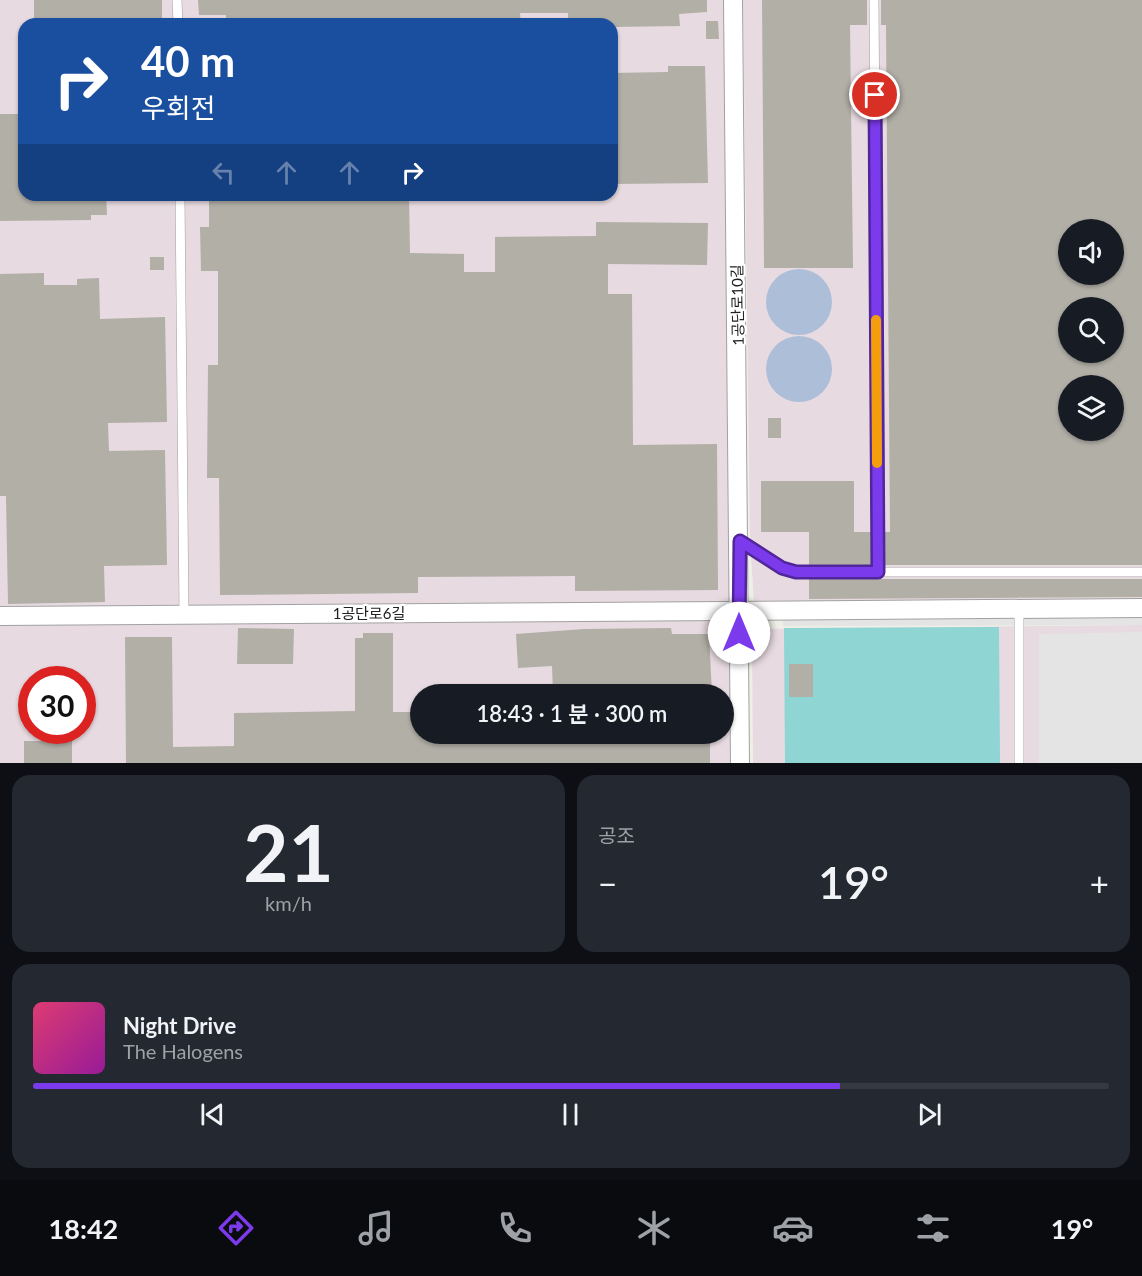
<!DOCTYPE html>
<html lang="ko">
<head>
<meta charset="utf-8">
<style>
	body { margin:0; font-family:Lato,"Noto Sans KR",sans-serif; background:#242831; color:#f1f3f6; height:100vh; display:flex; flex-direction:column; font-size:22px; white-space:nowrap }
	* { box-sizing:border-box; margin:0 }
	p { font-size:20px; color:#9ea1a6 }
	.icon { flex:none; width:33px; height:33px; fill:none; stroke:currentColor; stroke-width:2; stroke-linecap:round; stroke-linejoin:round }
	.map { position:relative; height:763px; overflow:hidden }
	.details { display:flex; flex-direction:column; gap:12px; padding:12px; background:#0d0f14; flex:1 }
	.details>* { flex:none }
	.top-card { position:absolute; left:18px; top:18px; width:600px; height:183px; border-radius:18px; box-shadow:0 2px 4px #0004; background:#1a4fa0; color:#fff; overflow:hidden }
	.controls { position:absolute; left:1058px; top:219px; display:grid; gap:12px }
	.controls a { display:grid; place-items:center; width:66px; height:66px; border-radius:50%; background:#171b24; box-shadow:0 2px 4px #0004; font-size:30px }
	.speed { position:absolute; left:18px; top:666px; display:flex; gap:12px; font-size:30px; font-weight:700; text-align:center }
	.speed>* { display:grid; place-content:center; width:78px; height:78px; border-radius:50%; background:#171b24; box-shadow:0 2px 4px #0004; line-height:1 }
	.speed .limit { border:9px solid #d22; background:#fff; color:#111 }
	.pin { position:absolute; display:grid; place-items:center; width:51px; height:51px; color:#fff; margin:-26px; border:3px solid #fff; border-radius:50%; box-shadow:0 2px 6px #0007 }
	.me { position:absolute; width:66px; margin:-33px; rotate:0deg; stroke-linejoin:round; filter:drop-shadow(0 0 4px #0008) }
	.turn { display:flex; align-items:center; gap:21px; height:126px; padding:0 24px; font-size:27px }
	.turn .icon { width:78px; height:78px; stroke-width:2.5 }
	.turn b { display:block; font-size:42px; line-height:51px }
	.lanes { display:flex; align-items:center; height:57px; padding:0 24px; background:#0003; justify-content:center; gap:30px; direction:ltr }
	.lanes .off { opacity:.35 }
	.big { font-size:45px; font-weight:600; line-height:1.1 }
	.details .card { flex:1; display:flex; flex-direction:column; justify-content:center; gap:9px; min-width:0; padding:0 21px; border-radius:18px; background:#242831 }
	.details .dial { align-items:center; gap:0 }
	.dial b { font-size:78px; line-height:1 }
	.song { display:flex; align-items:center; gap:18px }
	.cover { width:72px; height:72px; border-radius:9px; background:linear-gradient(135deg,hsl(340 70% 55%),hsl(300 70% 35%)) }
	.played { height:6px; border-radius:3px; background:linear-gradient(90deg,#7c3aed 75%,#363941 75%) }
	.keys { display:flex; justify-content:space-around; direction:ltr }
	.heat { display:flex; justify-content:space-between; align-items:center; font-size:33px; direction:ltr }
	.details .tiles { flex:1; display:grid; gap:12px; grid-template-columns:1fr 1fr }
	.card:last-child { grid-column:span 2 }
	.trip { position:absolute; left:410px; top:684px; width:324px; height:60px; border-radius:30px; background:#171b24; box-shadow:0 2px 4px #0004; font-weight:600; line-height:60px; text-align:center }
	.dock { display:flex; height:96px; justify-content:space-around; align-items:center; background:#090b0e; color:#9ea1a6 }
	.dock .icon { width:42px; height:42px }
	.dock .current { color:#7c3aed }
	.dock b { font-size:27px; color:#f1f3f6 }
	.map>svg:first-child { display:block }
	.industrial { fill:#e7dae0; fill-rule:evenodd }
	.pitch { fill:#8ed5d4 }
	.parking { fill:#e4e4e4 }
	.water { fill:#acbed8 }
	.building { fill:#b1afa6; fill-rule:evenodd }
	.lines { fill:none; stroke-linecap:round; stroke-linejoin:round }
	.lane-casing { stroke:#a1a1a1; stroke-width:10 }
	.street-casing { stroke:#a1a1a1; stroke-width:20 }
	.lane { stroke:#fff; stroke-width:9 }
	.street { stroke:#fff; stroke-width:18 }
	.route-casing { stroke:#51269a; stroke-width:15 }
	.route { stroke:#7c3aed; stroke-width:10 }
	.slow { stroke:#f59e0b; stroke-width:10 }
	.labels { text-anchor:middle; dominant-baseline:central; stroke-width:4.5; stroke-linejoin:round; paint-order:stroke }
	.street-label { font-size:15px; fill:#202020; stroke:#fff }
</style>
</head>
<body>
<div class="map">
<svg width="1142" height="763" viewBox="0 0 1142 763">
	<rect width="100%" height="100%" fill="#efefe7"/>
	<g class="industrial">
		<path d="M0,0h733l7,763h-740zM24,24h588v171h-588zM32,680h50v50h-50zM420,694h303v40h-303z"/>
		<path d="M743,0h399v603l-388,-1 -4,-63zM1068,230h45v44h-45zM1068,308h45v44h-45zM1068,386h45v44h-45z"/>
		<polygon points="1142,625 1142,763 753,763 752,629"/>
	</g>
	<polygon class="pitch" points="999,627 1000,763 785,763 784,628"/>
	<g class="parking">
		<polygon points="782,611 1142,616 1142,625 783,626"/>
		<polygon points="1142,632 1142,763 1039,763 1039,634"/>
	</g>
	<g class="water">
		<circle cx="799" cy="302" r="33"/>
		<circle cx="799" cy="369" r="33"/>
	</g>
	<g class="building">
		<rect x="34" y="0" width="128" height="24"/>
		<polygon points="198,0 707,0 707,12 679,14 680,26 612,27 612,24 568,24 568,13 520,13 521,24 251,24 251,21 226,22 226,15 199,15"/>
		<polygon points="762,0 867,0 867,25 850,25 853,268 764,268"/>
		<path d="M881,0h261v565h-257l-1,-33h6l-4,-507h-5zM1068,230h45v44h-45zM1068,308h45v44h-45zM1068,386h45v44h-45z"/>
		<polygon points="706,21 718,21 719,39 706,39"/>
		<polygon points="668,66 705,66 708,183 612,184 612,73 668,72"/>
		<polygon points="0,114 24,114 24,195 106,195 107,215 91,215 91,220 0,221"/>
		<polygon points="209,195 409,195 410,253 464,254 464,272 495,272 495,237 596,236 596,222 708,223 707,265 608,264 608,294 632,294 633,445 717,444 718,590 575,591 575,576 418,577 418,593 220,595 219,478 207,478 208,365 218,365 218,271 201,271 200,227 209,227"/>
		<rect x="150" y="257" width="14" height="13"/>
		<polygon points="44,273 44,285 77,285 77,279 99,278 100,319 165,317 167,422 108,423 109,451 165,450 167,565 104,566 105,602 8,604 6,496 0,496 0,274"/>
		<rect x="768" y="418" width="13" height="20"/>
		<polygon points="761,481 854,481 854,532 871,532 871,565 809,565 809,532 761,532"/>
		<polygon points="809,579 1142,579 1142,597 809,599"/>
		<polygon points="238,628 294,629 293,664 237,664"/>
		<polygon points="671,628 672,634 709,634 712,694 553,694 552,666 518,668 516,634 584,629"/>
		<polygon points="363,633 393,633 393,712 420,712 420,734 437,734 437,744 475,744 475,734 710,734 710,763 126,763 125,637 172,637 173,747 234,746 234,713 355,711 355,638 363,638"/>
		<rect x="789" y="664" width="24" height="33"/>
		<polygon points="50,735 72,735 72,763 24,763 24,741 50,741"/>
	</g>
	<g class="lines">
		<defs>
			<g id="lane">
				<polyline points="177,0 178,24"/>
				<polyline points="874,0 878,572"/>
				<polyline points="180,195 184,614"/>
				<polyline points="740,541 782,568 796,572 1142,572"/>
				<polyline points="1019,763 1019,609"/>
			</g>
			<g id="street">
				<polyline points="733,0 740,763"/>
				<polyline points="0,616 1142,608"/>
			</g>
		</defs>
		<use href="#lane" class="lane-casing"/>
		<use href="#street" class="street-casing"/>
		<use href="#lane" class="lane"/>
		<use href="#street" class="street"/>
	</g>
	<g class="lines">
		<defs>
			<polyline id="route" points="739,633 740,541 782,568 796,572 878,572 875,95"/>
		</defs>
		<use href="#route" class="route-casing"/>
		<use href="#route" class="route"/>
		<polyline class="slow" points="876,320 877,463"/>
	</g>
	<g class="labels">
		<g class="street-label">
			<text transform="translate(737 305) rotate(-91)">1공단로10길</text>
			<text x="369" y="613">1공단로6길</text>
		</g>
	</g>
</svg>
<div class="controls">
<a><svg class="icon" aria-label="sound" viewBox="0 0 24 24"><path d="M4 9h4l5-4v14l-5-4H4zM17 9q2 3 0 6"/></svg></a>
<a><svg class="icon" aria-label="search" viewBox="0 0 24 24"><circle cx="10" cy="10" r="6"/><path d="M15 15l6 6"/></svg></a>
<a><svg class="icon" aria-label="layers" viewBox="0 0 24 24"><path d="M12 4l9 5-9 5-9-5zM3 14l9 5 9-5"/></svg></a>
</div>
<div class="speed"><div class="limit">30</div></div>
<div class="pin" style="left:875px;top:95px;background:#d93025"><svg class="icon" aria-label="arrive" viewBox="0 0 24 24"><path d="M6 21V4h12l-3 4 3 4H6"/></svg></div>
<svg class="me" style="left:739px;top:633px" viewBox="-20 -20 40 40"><circle r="19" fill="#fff"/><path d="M0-13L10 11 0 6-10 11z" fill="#7c3aed"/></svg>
<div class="trip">18:43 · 1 분 · 300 m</div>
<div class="top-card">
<div class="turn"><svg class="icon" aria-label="right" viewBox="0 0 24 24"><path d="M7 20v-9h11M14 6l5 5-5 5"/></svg><div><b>40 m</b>우회전</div></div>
<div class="lanes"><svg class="icon off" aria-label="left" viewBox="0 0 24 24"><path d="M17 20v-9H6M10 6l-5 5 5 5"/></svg><svg class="icon off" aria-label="ahead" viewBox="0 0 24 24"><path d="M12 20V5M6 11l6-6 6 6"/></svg><svg class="icon off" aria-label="ahead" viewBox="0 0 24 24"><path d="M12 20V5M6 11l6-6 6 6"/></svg><svg class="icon" aria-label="right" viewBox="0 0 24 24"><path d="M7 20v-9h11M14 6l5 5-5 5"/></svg></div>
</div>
</div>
<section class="details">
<div class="tiles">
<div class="card dial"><b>21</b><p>km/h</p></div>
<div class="card"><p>공조</p>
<div class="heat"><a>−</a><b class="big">19°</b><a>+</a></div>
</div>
<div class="card">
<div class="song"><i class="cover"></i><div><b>Night Drive</b><p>The Halogens</p></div></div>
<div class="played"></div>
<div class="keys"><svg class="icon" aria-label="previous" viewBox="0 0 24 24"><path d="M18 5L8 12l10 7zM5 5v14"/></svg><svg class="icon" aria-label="pause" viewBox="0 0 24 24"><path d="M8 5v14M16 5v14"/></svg><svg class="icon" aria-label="next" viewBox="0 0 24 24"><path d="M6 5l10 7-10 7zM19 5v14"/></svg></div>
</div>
</div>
</section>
<nav class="dock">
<b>18:42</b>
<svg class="icon current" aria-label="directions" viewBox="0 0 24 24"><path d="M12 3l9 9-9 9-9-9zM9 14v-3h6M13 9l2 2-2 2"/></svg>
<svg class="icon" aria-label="music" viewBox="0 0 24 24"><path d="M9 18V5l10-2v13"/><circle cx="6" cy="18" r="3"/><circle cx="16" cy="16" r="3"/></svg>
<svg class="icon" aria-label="phone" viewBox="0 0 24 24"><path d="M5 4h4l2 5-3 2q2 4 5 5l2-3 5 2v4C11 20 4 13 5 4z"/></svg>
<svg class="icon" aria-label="climate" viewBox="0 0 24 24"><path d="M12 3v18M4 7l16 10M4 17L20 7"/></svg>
<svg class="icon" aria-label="car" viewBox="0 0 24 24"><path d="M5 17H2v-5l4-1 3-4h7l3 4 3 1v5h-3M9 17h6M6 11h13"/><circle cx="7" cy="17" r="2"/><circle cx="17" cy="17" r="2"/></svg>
<svg class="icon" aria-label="filters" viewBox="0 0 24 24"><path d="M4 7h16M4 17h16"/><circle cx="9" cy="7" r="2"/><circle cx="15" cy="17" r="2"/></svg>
<b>19°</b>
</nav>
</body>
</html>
